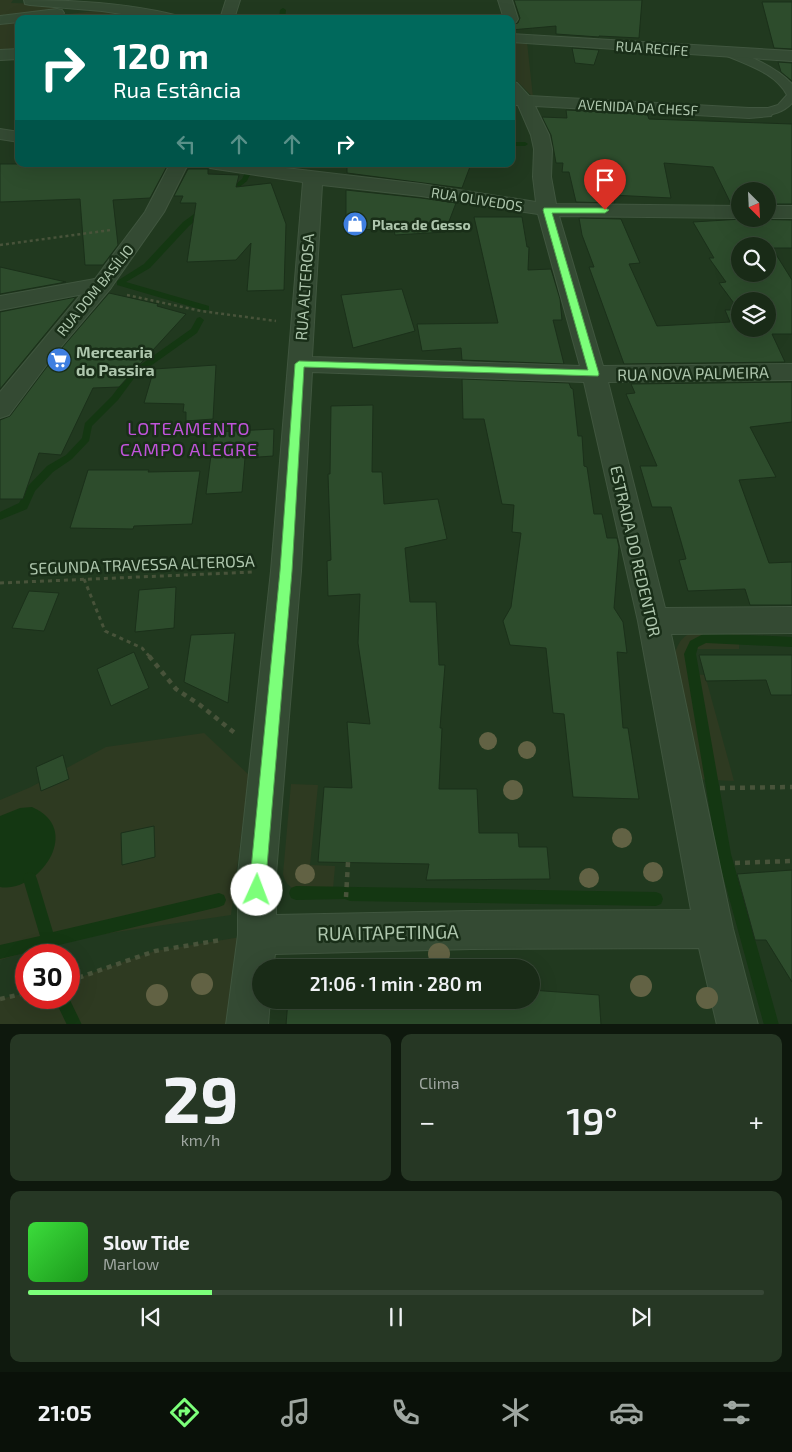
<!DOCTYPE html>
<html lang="pt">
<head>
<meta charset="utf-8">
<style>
	body { margin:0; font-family:"Exo 2",sans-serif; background:#263724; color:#f1f3f6; height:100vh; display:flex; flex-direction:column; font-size:19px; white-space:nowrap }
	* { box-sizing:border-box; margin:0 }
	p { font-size:16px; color:#9fa7a1 }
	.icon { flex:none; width:28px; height:28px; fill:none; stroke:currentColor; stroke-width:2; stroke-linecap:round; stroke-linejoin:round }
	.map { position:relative; height:1024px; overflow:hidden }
	.details { display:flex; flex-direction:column; gap:10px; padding:10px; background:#0e180d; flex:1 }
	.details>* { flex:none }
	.guide { position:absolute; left:15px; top:15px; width:500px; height:152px; border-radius:10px; box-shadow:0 5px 20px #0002,0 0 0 1px #374736; background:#00695c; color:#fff; overflow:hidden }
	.needle { width:32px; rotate:156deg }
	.fabs { position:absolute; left:731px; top:182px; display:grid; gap:10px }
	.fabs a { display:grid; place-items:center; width:45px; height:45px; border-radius:50%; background:#192b17; box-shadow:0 5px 20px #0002,0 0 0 1px #374736; font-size:25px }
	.speed { position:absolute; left:15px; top:944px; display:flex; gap:10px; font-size:25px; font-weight:700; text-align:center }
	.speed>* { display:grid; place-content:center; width:65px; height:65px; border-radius:50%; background:#192b17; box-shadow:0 5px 20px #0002,0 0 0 1px #374736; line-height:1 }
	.speed .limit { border:8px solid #d22; background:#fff; color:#111 }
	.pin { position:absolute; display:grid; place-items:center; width:42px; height:42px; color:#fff; margin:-51px -21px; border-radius:50% 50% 50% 0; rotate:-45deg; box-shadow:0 0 5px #0007 }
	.pin .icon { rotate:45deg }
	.me { position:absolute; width:55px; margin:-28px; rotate:2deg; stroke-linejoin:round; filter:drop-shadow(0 0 4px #0008) }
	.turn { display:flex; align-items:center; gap:18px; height:105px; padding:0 15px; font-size:22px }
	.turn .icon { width:65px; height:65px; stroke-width:2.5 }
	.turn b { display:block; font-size:35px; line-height:42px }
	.lanes { display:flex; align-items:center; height:48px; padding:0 15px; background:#0003; justify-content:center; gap:25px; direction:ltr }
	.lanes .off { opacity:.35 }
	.big { font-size:38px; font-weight:600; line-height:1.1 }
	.details .tile { flex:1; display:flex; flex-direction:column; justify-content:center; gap:8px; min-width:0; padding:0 18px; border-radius:10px; background:#263724 }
	.details .dial { align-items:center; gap:0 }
	.dial b { font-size:65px; line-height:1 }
	.song { display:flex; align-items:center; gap:15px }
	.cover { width:60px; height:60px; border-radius:8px; background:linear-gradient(135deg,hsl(120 70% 55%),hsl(120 70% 35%)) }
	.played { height:5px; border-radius:2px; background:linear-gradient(90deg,#7cff7a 25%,#374736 25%) }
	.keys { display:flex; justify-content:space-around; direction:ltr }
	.heat { display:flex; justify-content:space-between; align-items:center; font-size:28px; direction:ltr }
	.details .tiles { flex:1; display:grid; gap:10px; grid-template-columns:1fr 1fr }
	.tile:last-child { grid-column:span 2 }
	.trip { position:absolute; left:252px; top:959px; width:288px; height:50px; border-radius:25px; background:#192b17; box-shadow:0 5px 20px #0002,0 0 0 1px #374736; font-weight:600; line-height:50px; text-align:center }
	.menu { display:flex; height:80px; justify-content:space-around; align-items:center; background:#0a1109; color:#9fa7a1 }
	.menu .icon { width:35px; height:35px }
	.menu .selected { color:#7cff7a }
	.menu b { font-size:22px; color:#f1f3f6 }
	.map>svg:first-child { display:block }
	.green { fill:#2e3a21 }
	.water { fill:#143712 }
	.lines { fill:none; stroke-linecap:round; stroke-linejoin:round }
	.stream { fill:#143712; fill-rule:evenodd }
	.building { fill:#2d4c2c; stroke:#1b301a; fill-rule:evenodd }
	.service-casing { stroke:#40563f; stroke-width:2 }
	.minor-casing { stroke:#40563f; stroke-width:2 }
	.tertiary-casing { stroke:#40563f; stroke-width:2 }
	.path-far2 { stroke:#48533a; stroke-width:2.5; stroke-dasharray:3 3; stroke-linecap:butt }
	.path-far1 { stroke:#48533a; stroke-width:3; stroke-dasharray:4 4; stroke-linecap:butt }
	.path { stroke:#48533a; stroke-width:4.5; stroke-dasharray:5 5; stroke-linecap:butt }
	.service { fill:#344a33; fill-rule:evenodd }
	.minor { fill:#344a33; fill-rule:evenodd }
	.tertiary { fill:#344a33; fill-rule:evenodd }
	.tree { fill:#626244 }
	.route { fill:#7cff7a; stroke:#51a64f }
	.labels { text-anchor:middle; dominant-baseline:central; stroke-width:5; stroke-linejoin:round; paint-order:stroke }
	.far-street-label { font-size:14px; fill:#aec6ad; stroke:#192e18 }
	.far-poi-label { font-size:14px; font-weight:bold; fill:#aec6ad; stroke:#192e18; text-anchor:start }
	.street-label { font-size:16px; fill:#aec6ad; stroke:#192e18 }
	.poi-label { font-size:16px; font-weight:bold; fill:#aec6ad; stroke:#192e18; text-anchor:start }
	.neighbourhood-label { font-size:18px; letter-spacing:1px; fill:#c054da; stroke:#192e18 }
	.near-street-label { font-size:19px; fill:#aec6ad; stroke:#192e18 }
</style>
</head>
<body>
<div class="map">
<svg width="792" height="1025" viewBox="0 0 792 1025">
	<rect width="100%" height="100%" fill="#21391f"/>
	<g class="green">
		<polygon points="0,0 13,0 11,3 45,4 59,7 49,12 0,18"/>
		<polygon points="104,10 164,19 24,19"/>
		<polygon points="19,19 19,51 0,51 0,22"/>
		<polygon points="511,41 527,42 533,97 511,75"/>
		<path d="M740,631l-1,18h-47l-2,5 3,20 12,1 29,106 -39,-2 -22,-120c4,-12 6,-21 18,-26z"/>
		<polygon points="204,733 249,775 231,915 76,938 0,960 0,800 31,787 106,747"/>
		<path d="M291,784l27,1 -8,80 25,1 -2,23c-19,0 -45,9 -50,-15z"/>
		<polygon points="241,937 231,1024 0,1024 0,999 26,993 26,998 69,998 69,981 155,951"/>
	</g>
	<path class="water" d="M32,807c53,23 5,87 -32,80v-71l20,-8z"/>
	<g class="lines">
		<g class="stream">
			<polygon points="283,8 286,10 285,19 279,19 280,10"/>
			<polygon points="511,142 525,142 528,144 525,146 511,146"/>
			<polygon points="249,164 255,164 247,181 228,196 224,196 224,194 242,179"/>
			<polygon points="201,209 208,211 189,226 150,268 126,282 209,306 209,310 203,310 117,285 117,281 144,264 183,222"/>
			<polygon points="200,317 204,320 197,333 135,377 118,400 92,426 89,441 72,459 53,472 35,491 27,509 0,520 0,512 19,503 28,486 47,466 66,455 82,438 85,423 112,396 129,373 191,329 197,318"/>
			<polygon points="705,633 792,637 792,647 706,643 698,647 696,654 731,854 779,1025 764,1025 717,854 684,654 690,641"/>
			<polygon points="30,872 35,874 37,879 53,932 219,893 224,895 226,900 224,905 219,907 0,959 0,945 40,936 23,879 25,874"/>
			<polygon points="296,886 656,892 661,894 663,899 661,904 656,906 350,901 345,899 296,900 291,898 289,893 291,888"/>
			<polygon points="54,998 69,998 82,1025 67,1025"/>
		</g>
	</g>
	<g class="building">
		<polygon points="514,0 642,0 639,38 599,36 599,37 556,34 556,26 511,30 511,25 518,23 520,18"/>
		<polygon points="762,2 792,2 792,49 774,48"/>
		<polygon points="572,48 599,50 594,65 575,63"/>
		<polygon points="778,62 792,63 792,81 781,72"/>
		<polygon points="566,110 647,114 649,119 792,124 792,204 768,204 768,191 740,191 740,204 731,204 713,167 664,163 671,198 612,195 615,203 576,202 569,172 562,172 563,163 556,163 551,135 542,117 567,118"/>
		<polygon points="0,164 165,164 166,168 150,198 113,200 118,245 103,265 85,265 80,199 0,202"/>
		<polygon points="347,164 471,164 462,188 347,173"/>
		<polygon points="188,169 208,169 208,174 239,175 236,187 271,183 286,224 284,290 247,291 251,243 236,260 187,262 196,203 180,203 183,196 174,196"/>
		<polygon points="346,190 421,198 456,203 445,232 395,235 394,230 346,229"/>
		<polygon points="474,217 522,217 527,247 529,247 528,270 551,269 560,299 562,320 553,320 564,364 462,360 461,348 422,351 417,324 498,323"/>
		<path d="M579,218l42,1 19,44 -11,1 28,62 73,-4 -5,-12h14l-20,-27 7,-1 -17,-24h5l-21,-36 49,-3 50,1v28h-20l20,32v54h-20l13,28 -161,2 -35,-97h5l-12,-32zM740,246h28v28h-28zM740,301h28v28h-28z"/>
		<polygon points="0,267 66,282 0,294"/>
		<polygon points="402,289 415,331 353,348 341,295"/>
		<polygon points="109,293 158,304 157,306 186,314 119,387 93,388 61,455 39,453 23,499 0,499 0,420 10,416 55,356"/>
		<polygon points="76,297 0,389 0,312"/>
		<polygon points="216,365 213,419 186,421 186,412 183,412 184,404 144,403 154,369"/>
		<polygon points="462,379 569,383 571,388 573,389 578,436 582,436 584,466 587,467 594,514 602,514 607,538 617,538 619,547 614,608 623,622 627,653 617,652 623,728 628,728 639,799 573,797 564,714 553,713 546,648 510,645 503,621 511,607 521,533 512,532 514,505 502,504 484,419 463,419"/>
		<polygon points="792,382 792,422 750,427 776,477 739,480 769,563 792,562 792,605 750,605 745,589 688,591 679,560 686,559 671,507 652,507 640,466 657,466 626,394 635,393 631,384"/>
		<polygon points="373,405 372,472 382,472 384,504 438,499 447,539 405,548 410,602 436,602 439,665 445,665 440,728 442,728 439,789 477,789 479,833 518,833 519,847 547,847 550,879 426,880 429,864 318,862 324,787 352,788 347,722 370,724 358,643 360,594 328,596 327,561 331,560 328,474 330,474 331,406"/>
		<polygon points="274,429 273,456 245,458 242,492 206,494 214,432"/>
		<polygon points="88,470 149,470 148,472 200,471 192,524 134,526 133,529 70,528"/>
		<polygon points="176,587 174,628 135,632 139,590"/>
		<polygon points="29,591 59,593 44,631 12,628"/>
		<polygon points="235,633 228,703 184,682 191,635"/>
		<polygon points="134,652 149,688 111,706 97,669"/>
		<polygon points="699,655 792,655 792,695 771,695 766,680 706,681"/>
		<polygon points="63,755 69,779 41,791 36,767"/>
		<polygon points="154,826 155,857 122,865 121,833"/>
		<polygon points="792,870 792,982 766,940 755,940 737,874"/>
		<polygon points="367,963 431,965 431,968 366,968"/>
		<polygon points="531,990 599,995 601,1025 286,1025 288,1000 531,1000"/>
	</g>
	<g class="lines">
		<defs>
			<path id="service" d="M727,49c22,6 49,18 65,35v19c-7,8 -21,14 -31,11l-2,-2 2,-2 17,-5 9,-10c-12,-23 -41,-30 -64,-41l-1,-2 1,-2z"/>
			<g id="minor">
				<path d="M24,0c53,0 104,3 155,16l2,3h-27l-52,-8 -72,-6 -5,-1z"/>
				<polygon points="498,0 512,0 518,19 516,22 511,23 511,19 504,19"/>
				<polygon points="57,9 62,10 64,13 62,16 45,19 19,19 19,22 0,24 0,16"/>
				<polygon points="511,34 792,51 792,61 511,42"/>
				<polygon points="19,49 19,59 0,60 0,50"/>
				<path d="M511,81l6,2 12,13 220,12h22l2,4 -2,4 -22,2 -214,-12 14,29 3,14 -1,28 5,27 184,2v12l-181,-2 44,150 189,-2v16l-184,2 57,226 127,-1v26l-121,1 62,295 25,96h-41l-18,-77 -228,1 -196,5 -2,14h-12v32h9l-2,25h-42l12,-90v-61l33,-303 32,-389 -87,-13 -6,-1 -3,-4h45l169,20 115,18 -3,-25 1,-28 -3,-14 -13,-30h-7zM322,185l99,11 117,18 42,152 -268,-9zM312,372l272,10 54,239 53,289 -220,1 -195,4v-41l25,-303z"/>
				<polygon points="0,129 19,132 19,142 0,139"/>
				<rect x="768" y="206" width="24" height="12"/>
				<polygon points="102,278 110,279 113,284 110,289 54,355 9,415 0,418 0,392 94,279"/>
			</g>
			<g id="tertiary">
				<polygon points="226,0 240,0 234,19 220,19"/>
				<polygon points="170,164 188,164 164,212 110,289 0,310 0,296 95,279 145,212"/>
			</g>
		</defs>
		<use href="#service" class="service-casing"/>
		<use href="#minor" class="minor-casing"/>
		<use href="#tertiary" class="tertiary-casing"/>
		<g class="path-far2">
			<polyline points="0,245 111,230"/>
			<polyline points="127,295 201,311 276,321"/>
		</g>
		<g class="path-far1">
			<polyline points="84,579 105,631 142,648 150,657"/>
			<polyline points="0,583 254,572"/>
		</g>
		<g class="path">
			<polyline points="149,656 176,689 200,705 236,734"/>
			<polyline points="720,788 792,787"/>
			<polyline points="735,863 792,861"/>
			<polyline points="346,897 348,862"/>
			<polyline points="69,981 155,951 221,940"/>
			<polyline points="0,999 26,993"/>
		</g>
		<use href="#service" class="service"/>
		<use href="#minor" class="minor"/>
		<use href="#tertiary" class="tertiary"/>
	</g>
	<g class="tree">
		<circle cx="488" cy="741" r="9"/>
		<circle cx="527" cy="750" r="9"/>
		<circle cx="513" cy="790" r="10"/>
		<circle cx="622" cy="838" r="10"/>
		<circle cx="653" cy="872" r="10"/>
		<circle cx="305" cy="874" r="10"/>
		<circle cx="589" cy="878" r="10"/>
		<circle cx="439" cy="954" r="11"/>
		<circle cx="202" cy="984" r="11"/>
		<circle cx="641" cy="986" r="11"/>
		<circle cx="157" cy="995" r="11"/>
		<circle cx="707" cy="998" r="11"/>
	</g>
	<polygon class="route" points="544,208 605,208 609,210 605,213 552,213 599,374 598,376 304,367 292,571 265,890 263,895 257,897 252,895 249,890 280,571 295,364 299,361 588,370 543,210"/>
	<defs>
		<symbol id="shop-disc" viewBox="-11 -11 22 22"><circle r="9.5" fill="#3f7fe0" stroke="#192e18"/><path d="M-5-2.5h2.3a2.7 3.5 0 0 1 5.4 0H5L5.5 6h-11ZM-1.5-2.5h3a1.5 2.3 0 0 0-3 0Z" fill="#fff"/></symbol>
		<symbol id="supermarket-disc" viewBox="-11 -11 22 22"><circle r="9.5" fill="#3f7fe0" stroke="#192e18"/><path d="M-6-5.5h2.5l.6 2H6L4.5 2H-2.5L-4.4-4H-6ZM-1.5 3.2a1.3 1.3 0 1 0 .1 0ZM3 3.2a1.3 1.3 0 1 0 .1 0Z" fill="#fff"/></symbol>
	</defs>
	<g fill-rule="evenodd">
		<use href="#shop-disc" x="341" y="210" width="28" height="28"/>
		<use href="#supermarket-disc" x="45" y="346" width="28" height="28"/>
	</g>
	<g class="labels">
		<g class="far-street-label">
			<text transform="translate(652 48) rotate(4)">RUA RECIFE</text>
			<text transform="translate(638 107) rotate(3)">AVENIDA DA CHESF</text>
			<text transform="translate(477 199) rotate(9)">RUA OLIVEDOS</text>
			<text transform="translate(95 290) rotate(-51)">RUA DOM BASÍLIO</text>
		</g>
		<g class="far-poi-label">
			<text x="372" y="224">Placa de Gesso</text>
		</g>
		<g class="street-label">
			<text transform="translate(304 287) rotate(-86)">RUA ALTEROSA</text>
			<text transform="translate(693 373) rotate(-1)">RUA NOVA PALMEIRA</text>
			<text transform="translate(636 551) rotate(77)">ESTRADA DO REDENTOR</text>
			<text transform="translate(142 564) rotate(-2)">SEGUNDA TRAVESSA ALTEROSA</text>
		</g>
		<g class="poi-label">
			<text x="76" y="351">Mercearia<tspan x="76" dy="18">do Passira</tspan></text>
		</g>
		<g class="neighbourhood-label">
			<text x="189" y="428">LOTEAMENTO<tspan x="189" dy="21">CAMPO ALEGRE</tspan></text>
		</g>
		<g class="near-street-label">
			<text transform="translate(388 932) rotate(-1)">RUA ITAPETINGA</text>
		</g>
	</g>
</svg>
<div class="fabs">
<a><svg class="needle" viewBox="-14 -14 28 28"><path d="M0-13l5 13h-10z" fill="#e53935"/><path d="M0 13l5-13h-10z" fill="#9fa7a1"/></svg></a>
<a><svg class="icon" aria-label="search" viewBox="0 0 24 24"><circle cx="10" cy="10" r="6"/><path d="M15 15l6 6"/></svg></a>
<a><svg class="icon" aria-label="layers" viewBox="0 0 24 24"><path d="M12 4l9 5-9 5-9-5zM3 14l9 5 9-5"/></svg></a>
</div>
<div class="speed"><div class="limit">30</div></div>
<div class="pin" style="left:605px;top:210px;background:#d93025"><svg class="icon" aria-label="arrive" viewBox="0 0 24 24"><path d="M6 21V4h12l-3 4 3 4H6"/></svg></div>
<svg class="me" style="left:257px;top:890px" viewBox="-20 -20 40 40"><circle r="19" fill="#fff"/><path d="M0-13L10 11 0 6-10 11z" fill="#7cff7a"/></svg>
<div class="trip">21:06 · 1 min · 280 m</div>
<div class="guide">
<div class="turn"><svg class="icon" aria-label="right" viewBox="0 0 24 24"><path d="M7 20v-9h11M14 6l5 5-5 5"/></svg><div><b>120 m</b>Rua Estância</div></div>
<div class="lanes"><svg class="icon off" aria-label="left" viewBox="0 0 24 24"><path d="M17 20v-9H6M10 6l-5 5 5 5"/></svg><svg class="icon off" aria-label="ahead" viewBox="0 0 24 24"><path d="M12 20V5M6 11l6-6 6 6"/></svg><svg class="icon off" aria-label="ahead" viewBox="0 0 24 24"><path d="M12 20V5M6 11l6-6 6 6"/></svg><svg class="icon" aria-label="right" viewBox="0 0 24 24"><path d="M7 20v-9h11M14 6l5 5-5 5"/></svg></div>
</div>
</div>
<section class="details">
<div class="tiles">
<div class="tile dial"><b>29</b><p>km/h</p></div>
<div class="tile"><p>Clima</p>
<div class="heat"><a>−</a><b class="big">19°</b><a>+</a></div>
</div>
<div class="tile">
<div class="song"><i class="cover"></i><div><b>Slow Tide</b><p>Marlow</p></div></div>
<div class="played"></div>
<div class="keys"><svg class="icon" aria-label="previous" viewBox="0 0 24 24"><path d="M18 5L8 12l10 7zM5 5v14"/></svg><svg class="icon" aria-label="pause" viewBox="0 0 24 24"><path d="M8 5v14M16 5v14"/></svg><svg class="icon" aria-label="next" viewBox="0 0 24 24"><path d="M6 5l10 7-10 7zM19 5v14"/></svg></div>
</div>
</div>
</section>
<nav class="menu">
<b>21:05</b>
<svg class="icon selected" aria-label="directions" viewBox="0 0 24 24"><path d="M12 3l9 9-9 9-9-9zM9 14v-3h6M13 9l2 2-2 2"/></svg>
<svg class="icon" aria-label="music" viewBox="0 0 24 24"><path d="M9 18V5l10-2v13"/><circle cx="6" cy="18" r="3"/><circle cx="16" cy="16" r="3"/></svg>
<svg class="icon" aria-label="phone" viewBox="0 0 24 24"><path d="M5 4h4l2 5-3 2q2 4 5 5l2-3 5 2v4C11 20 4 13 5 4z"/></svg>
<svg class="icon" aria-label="climate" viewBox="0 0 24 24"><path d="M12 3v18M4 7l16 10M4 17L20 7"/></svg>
<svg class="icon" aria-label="car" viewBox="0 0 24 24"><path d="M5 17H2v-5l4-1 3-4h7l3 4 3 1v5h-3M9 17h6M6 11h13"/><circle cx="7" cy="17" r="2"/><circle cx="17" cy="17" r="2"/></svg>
<svg class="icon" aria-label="filters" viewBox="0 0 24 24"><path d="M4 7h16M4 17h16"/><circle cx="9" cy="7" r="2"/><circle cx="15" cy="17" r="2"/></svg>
</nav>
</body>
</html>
